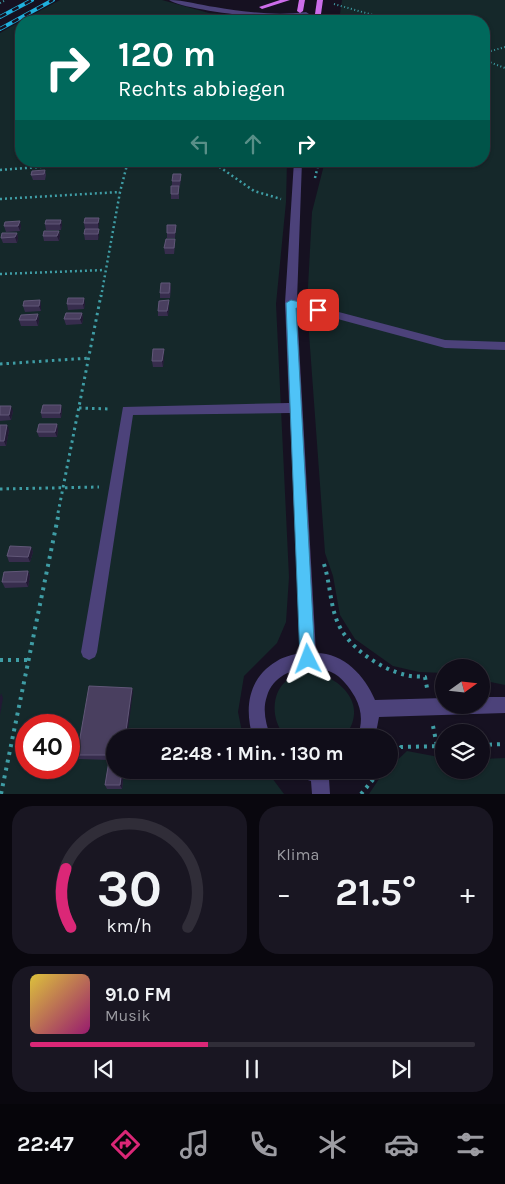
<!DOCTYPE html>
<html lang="de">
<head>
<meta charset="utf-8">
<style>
	body { margin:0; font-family:Karla,sans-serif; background:#191622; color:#f1f3f6; height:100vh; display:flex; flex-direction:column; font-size:19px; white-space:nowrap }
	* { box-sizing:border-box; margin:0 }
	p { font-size:16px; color:#9c9ca2 }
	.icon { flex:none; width:28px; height:28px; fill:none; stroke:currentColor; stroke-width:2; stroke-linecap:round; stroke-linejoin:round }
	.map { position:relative; height:794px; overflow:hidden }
	.details { display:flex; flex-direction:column; gap:12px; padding:12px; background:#09070e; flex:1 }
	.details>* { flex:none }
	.hud { position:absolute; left:15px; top:15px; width:475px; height:152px; border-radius:20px; box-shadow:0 1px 4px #0004,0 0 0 1px #302d38; background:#00695c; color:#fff; overflow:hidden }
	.needle { width:32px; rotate:75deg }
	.tools { position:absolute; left:435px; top:659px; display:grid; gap:10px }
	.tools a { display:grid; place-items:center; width:55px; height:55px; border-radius:50%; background:#100d19; box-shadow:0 1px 4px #0004,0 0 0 1px #302d38; font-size:25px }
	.speed { position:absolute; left:15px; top:714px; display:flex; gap:10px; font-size:25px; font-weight:700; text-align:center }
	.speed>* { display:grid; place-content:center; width:65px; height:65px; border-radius:50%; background:#100d19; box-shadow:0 1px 4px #0004,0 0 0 1px #302d38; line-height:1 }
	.speed .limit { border:8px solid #d22; background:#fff; color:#111 }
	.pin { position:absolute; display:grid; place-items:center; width:42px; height:42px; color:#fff; margin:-21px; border-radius:10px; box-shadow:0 2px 8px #0006 }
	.me { position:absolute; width:55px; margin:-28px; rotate:357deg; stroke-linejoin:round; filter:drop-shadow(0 0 4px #0008) }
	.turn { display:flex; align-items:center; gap:18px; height:105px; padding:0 20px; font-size:22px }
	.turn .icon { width:65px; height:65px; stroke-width:2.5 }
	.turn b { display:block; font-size:35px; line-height:42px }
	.lanes { display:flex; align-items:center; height:48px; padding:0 20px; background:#0003; justify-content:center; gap:25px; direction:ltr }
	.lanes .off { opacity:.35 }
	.big { font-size:38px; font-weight:700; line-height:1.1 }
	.details .widget { flex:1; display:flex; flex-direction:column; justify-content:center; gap:8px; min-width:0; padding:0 18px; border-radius:20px; background:#191622 }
	.details .dial { align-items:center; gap:0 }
	.dial svg { height:130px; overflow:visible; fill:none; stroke:#302d38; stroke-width:7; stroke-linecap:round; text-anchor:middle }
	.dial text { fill:#f1f3f6; stroke:none }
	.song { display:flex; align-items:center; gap:15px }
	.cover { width:60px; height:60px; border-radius:8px; background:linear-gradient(135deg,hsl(50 70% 55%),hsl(320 70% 35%)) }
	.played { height:5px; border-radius:2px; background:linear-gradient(90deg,#db2777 40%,#302d38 40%) }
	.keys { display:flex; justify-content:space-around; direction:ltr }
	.heat { display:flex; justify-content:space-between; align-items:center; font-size:28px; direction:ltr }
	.details .tiles { flex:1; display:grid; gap:12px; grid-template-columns:1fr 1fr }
	.widget:last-child { grid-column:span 2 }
	.trip { position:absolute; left:106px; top:729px; width:292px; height:50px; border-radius:25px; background:#100d19; box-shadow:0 1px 4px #0004,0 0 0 1px #302d38; font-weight:700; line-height:50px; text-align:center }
	.tabs { display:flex; height:80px; justify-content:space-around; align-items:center; background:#06050a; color:#9c9ca2 }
	.tabs .icon { width:35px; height:35px }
	.tabs .current { color:#db2777 }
	.tabs b { font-size:22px; color:#f1f3f6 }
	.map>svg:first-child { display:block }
	.green { fill:#15282a; fill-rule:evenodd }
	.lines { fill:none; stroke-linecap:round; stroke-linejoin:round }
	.path-far3 { stroke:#3f9da5; stroke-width:2; stroke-dasharray:1 2.5; stroke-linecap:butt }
	.path-far2 { stroke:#3f9da5; stroke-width:2.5; stroke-dasharray:2 3; stroke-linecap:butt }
	.path-far1 { stroke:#3f9da5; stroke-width:3; stroke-dasharray:2.5 4; stroke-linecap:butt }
	.path { stroke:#3f9da5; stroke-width:4; stroke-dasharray:3 5; stroke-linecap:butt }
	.minor { fill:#4c427a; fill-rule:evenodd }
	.major { fill:#cd6dea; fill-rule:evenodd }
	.rail-casing { stroke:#1fb0dd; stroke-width:4 }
	.rail { stroke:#161121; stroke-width:2.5; stroke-dasharray:7; stroke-linecap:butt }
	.wall { fill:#372d4d }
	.shaded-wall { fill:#221a34 }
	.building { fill:#493f5f; stroke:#615778 }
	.route { fill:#4fc3f7; stroke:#337fa1 }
</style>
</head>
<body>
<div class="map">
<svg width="505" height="794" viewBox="0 0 505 794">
	<rect width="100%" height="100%" fill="#161121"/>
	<g class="green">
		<polygon points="60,0 162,0 209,13 248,16 271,21 21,21"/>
		<polygon points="342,0 505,0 505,685 481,680 481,668 444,668 444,673 419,672 393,666 355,639 340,615 333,576 325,553 307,306 312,212 325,161 484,161 484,21 339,21"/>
		<path d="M21,21v140h266l-1,41 -10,102 13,273 -3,45 -9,21 -33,33 -6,36 5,25 -128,1v32h151l18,24h-284v-761zM26,725h43v43h-43z"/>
		<path d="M307,672c35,3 63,35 37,65h-58c-13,-13 -16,-38 -3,-53 7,-7 16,-9 24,-12z"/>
		<polygon points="407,751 444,758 444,770 481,770 481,759 505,758 505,794 369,794 383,773 390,770 390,767"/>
	</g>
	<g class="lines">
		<g class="path-far3">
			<polyline points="0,3 6,0"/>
			<polyline points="334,4 394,21"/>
			<polyline points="484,53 505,47"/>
			<polyline points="484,60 505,68"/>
		</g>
		<g class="path-far2">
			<polyline points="211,161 254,191 281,199"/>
			<polyline points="0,170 117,161"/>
			<polyline points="315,178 319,161"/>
			<polyline points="0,199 120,192"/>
			<polyline points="0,274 105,270"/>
			<polyline points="101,297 120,192 128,161"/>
		</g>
		<g class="path-far1">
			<polyline points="0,364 90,358"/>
			<polyline points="79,408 111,409"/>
			<polyline points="0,489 99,487"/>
			<polyline points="58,513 101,295"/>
		</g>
		<g class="path">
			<path d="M324,564c6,19 6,39 13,57 10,26 43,48 69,54 6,2 13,1 19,2l2,11"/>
			<polyline points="0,660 29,660"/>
			<polyline points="433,726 437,746"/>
			<polyline points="481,745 505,744"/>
			<polyline points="390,760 401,747 444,746"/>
			<polyline points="1,794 59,512"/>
			<polyline points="361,794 381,770"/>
		</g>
		<g class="minor">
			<path d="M169,0c15,0 31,5 46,7 30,5 61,9 91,5l3,2c-16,10 -123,-3 -140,-14z"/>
			<path d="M294,161h8l-5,140 148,39 60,2v8l-60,-2 -148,-40 19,345c28,0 49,23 59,47l69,-2v7h37v-8h24v16l-126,4 -4,21h-18c6,-15 5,-28 -2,-41 -6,-10 -13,-20 -24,-25 -22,-10 -56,-2 -64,24 -5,14 -1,28 4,42h-18c-9,-30 -5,-60 24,-77 6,-4 15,-6 23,-8l-10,-240 -157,2 -36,237 -2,5 -6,3 -6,-3 -2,-5 42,-245 166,-4 -4,-100z"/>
			<polygon points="292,770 338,770 335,776 329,779 330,794 312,794 311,781 295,776"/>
		</g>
		<g class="major">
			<polygon points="280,0 290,0 262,9 259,7"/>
			<polygon points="299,0 305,0 303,11 300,13 297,11"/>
			<polygon points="317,0 323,0 320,21 314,21"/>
		</g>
		<defs>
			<g id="rail">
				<polyline points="0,17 32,0"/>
				<polyline points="0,29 53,0"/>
			</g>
		</defs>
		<use href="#rail" class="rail-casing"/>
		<use href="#rail" class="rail"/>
	</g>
	<g class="wall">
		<polygon points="45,170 46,175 45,180 33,180 31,175"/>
		<polygon points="181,179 180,186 179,186 179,199 171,199 171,194 172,186 172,181"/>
		<polygon points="99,218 99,224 98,229 85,229 84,223"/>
		<polygon points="61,220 62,225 61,230 46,230 45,224"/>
		<polygon points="5,222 21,226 20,231 6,232 4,226"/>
		<polygon points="176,225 175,238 167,238 167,233"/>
		<polygon points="99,229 99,235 98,240 85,240 84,234"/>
		<polygon points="59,231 60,236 59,241 44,241 43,236"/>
		<polygon points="17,233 18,238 17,243 3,243 1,238"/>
		<polygon points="175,245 174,254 165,254 164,248"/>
		<polygon points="170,283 171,288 170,298 160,298 160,293"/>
		<polygon points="40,300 41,306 41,311 25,312 23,306"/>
		<polygon points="169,300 169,306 168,316 158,316 158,311"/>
		<polygon points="85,303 84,309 68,310 67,304"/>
		<polygon points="82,313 83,319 82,324 66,325 64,319"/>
		<polygon points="38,314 39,320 38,326 21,326 19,320"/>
		<polygon points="164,355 163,367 153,367 152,361"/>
		<polygon points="61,405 62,410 61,418 42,418 41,413"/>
		<polygon points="0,406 13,411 11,420 0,421"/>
		<polygon points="57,424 58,429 57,437 39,437 37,432"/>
		<polygon points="0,425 9,430 6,446 0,446"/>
		<polygon points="31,547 33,552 30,562 9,562 7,556"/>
		<polygon points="28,571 30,576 28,587 5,588 2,582"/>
		<polygon points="133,692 115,738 124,770 122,789 107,789 105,785 109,760 79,759 77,755"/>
	</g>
	<g class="shaded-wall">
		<polygon points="99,218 99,224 98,229 98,223"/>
		<polygon points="61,220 62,225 61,230 60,224"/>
		<polygon points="20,221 21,226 20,231 18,226"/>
		<polygon points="99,229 99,235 98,240 98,234"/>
		<polygon points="59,231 60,236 59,241 57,236"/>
		<polygon points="17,233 18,238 17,243 15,237"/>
		<polygon points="84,298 85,303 84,309 83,304"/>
		<polygon points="40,300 41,306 41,311 39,306"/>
		<polygon points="169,300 169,306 168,316 167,311"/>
		<polygon points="82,313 83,319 82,324 80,319"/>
		<polygon points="38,314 39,320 38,326 36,320"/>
		<polygon points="164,349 164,355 163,367 162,361"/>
		<polygon points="61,405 62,410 61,418 60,413"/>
		<polygon points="11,406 13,411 11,420 9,415"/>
		<polygon points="57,424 58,429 57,437 55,432"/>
		<polygon points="7,425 9,430 6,446 4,441"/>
		<polygon points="31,547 33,552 30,562 28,557"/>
		<polygon points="28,571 30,576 28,587 26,582"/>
		<polygon points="132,688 133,692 127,738 125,738"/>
		<polygon points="1,693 3,698 0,715 0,697"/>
		<polygon points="122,770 124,770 122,789 120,785"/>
	</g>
	<g class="building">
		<polygon points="45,170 44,174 31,175 32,171"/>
		<polygon points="173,174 181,174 180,181 172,181"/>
		<polygon points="171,186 179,186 178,194 171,194"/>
		<polygon points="85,218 99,218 98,223 84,223"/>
		<polygon points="46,220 61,220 60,224 45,224"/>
		<polygon points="20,221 18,226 4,226 5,222"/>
		<polygon points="167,225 176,225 175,233 167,233"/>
		<polygon points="85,229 99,229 98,234 84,234"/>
		<polygon points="44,231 59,231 57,236 43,236"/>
		<polygon points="2,233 17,233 15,237 1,238"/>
		<polygon points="166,239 175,239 174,248 164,248"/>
		<polygon points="161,283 170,283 169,293 160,293"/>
		<polygon points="68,298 84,298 83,304 67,304"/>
		<polygon points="40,300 39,306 23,306 24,301"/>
		<polygon points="169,300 167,311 158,311 159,301"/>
		<polygon points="66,313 82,313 80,319 64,319"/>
		<polygon points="38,314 36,320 19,320 21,315"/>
		<polygon points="153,349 164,349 162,361 152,361"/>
		<polygon points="43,405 61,405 60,413 41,413"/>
		<polygon points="0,406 11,406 9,415 0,415"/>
		<polygon points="39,424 57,424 55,432 37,432"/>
		<polygon points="0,425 7,425 4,441 0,441"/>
		<polygon points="10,546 31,547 28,557 7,556"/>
		<polygon points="28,571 26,582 2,582 4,572"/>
		<polygon points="89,686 132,688 125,738 115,738 115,770 122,770 120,785 105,785 110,755 77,755"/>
	</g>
	<polygon class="route" points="291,300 322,307 323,310 318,313 296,308 315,659 313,664 308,666 303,664 300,659 286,303"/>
</svg>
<div class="tools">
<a><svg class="needle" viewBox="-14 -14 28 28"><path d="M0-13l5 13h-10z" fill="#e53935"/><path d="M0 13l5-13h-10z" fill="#9c9ca2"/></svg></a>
<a><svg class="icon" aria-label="layers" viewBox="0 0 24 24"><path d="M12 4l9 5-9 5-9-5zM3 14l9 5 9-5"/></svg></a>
</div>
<div class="speed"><div class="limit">40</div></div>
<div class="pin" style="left:318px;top:310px;background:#d93025"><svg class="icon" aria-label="arrive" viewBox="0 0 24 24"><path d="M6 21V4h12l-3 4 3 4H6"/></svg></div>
<svg class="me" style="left:308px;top:659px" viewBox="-20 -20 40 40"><path d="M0-17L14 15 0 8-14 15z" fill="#4fc3f7" stroke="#fff" stroke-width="4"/></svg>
<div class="trip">22:48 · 1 Min. · 130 m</div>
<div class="hud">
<div class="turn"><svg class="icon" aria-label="right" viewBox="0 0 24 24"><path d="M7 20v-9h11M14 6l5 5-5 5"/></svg><div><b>120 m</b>Rechts abbiegen</div></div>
<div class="lanes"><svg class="icon off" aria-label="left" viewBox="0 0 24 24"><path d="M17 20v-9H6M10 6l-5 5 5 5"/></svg><svg class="icon off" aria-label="ahead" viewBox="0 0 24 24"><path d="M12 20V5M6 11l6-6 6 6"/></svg><svg class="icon" aria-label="right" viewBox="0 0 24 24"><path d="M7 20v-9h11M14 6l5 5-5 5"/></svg></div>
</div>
</div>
<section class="details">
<div class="tiles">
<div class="widget dial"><svg viewBox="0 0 100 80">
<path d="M14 69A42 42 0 1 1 86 69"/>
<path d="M14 69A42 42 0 0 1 11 33" stroke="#db2777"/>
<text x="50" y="56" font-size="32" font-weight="700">30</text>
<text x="50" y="72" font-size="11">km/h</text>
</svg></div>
<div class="widget"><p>Klima</p>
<div class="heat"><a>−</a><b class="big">21.5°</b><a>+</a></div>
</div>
<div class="widget">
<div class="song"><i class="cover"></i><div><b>91.0 FM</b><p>Musik</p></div></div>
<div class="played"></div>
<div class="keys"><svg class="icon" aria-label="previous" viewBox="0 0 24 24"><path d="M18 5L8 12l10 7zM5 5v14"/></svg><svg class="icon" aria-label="pause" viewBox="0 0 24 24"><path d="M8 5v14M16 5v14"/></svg><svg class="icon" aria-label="next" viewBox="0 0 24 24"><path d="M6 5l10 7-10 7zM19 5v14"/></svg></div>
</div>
</div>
</section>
<nav class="tabs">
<b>22:47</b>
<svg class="icon current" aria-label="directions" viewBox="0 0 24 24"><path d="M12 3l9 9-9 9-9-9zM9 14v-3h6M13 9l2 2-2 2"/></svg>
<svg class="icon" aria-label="music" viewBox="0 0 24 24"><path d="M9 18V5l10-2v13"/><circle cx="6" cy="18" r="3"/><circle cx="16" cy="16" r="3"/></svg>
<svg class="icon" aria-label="phone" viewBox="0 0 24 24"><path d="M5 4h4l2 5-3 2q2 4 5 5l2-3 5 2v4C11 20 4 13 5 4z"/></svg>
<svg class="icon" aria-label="climate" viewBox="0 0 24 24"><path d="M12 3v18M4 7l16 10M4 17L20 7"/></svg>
<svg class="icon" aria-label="car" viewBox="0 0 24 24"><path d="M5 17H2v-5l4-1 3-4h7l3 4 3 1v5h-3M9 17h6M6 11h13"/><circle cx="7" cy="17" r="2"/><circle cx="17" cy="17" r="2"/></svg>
<svg class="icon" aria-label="filters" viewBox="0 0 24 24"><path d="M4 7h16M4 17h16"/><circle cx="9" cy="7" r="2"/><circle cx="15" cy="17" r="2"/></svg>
</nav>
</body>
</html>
